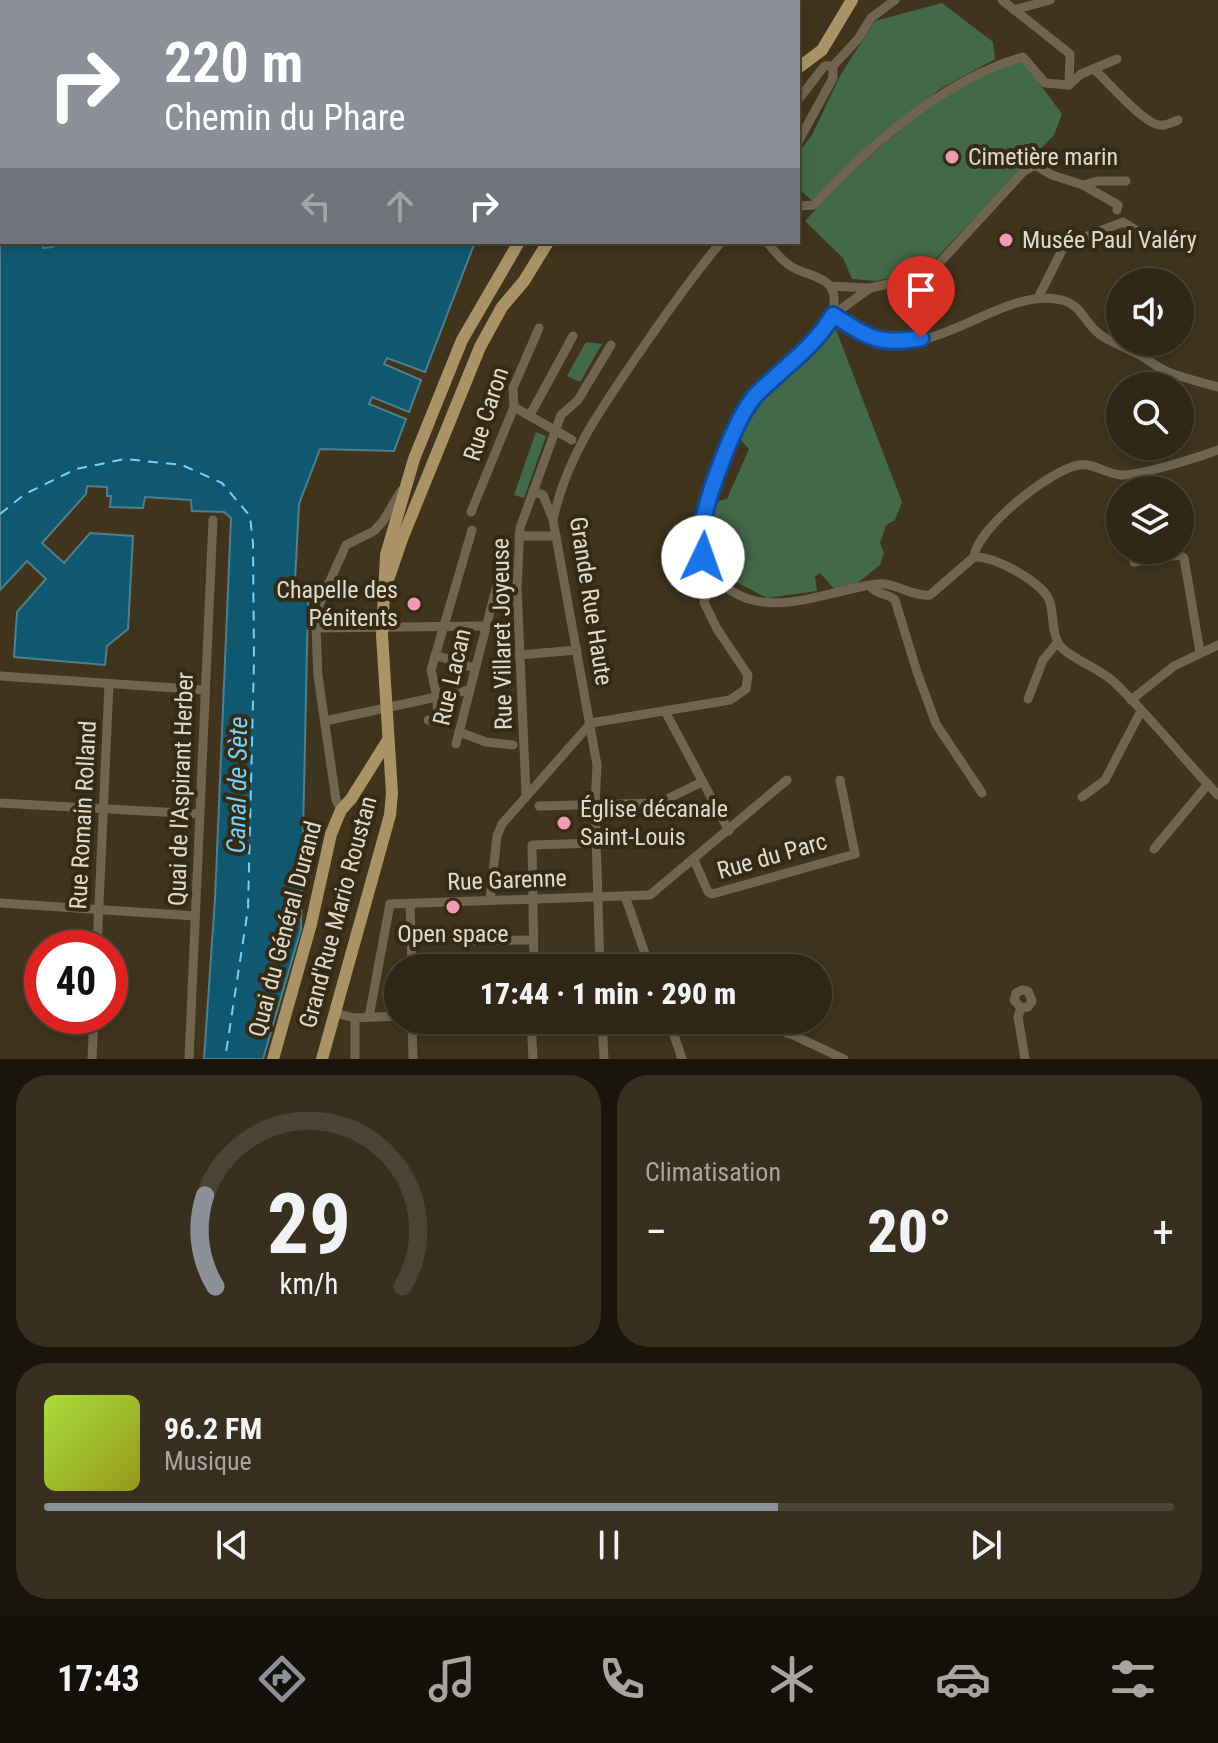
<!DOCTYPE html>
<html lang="fr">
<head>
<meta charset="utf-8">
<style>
	body { margin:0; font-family:"Roboto Condensed",sans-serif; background:#382f1f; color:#f1f3f6; height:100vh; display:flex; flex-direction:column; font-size:30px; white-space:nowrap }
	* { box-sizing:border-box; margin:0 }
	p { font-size:26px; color:#a8a5a1 }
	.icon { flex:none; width:44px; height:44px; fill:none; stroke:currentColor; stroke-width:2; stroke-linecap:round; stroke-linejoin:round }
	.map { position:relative; height:1059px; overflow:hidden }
	.drawer { display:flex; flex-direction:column; gap:16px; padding:16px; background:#1a150c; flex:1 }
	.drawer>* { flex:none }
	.hud { position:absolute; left:0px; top:0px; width:800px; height:244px; box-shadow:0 4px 12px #0003,0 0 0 2px #4b4435; background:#8c9099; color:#fff; overflow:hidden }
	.buttons { position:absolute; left:1106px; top:268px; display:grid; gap:16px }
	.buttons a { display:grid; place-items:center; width:88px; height:88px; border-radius:50%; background:#302716; box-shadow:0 4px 12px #0003,0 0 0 2px #4b4435; font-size:40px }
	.speed { position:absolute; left:24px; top:930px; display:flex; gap:16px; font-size:40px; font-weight:700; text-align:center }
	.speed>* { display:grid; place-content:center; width:104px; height:104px; border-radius:50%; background:#302716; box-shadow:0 4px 12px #0003,0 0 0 2px #4b4435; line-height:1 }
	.speed .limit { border:12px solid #d22; background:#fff; color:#111 }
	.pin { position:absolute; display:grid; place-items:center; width:68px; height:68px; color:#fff; margin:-82px -34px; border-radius:50% 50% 50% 0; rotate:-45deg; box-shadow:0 0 8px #0007 }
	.pin .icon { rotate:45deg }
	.me { position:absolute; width:88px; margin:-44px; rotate:3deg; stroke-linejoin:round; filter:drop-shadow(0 0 6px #0008) }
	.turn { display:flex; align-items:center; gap:28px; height:168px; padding:0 32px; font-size:36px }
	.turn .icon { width:104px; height:104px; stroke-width:2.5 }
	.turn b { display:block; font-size:56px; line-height:68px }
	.lanes { display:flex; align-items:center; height:76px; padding:0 32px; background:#0003; justify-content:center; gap:40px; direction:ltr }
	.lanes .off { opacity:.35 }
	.big { font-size:60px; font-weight:800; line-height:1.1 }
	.drawer .widget { flex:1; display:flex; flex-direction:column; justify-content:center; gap:12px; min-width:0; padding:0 28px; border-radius:32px; background:#382f1f }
	.drawer .dial { align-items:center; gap:0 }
	.dial svg { height:208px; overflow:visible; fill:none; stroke:#4b4435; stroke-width:7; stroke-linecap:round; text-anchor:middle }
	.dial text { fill:#f1f3f6; stroke:none }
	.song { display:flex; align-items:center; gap:24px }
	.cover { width:96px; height:96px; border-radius:12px; background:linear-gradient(135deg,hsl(80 70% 55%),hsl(60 70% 35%)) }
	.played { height:8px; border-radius:4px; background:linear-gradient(90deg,#8c9099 65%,#4b4435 65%) }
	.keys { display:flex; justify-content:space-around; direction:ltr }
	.heat { display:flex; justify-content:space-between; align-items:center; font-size:44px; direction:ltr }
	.drawer .tiles { flex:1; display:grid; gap:16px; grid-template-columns:1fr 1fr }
	.widget:last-child { grid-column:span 2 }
	.trip { position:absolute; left:384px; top:954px; width:448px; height:80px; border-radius:40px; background:#302716; box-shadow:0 4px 12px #0003,0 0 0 2px #4b4435; font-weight:800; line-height:80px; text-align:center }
	.tabs { display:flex; height:128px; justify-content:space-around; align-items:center; background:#131009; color:#a8a5a1 }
	.tabs .icon { width:56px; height:56px }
	.tabs .selected { color:#8c9099 }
	.tabs b { font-size:36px; color:#f1f3f6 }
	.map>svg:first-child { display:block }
	.green { fill:#436a48 }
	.water { fill:#0f5870; stroke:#4e7f8b; stroke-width:2 }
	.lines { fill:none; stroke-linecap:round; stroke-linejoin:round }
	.ferry { stroke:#71d3fa; stroke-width:2; stroke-dasharray:10 8; stroke-linecap:butt }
	.minor { stroke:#716550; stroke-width:9 }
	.major { stroke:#ab9367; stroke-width:12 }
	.route-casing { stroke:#114b97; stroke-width:20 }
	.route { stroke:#1a73e8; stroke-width:14 }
	.poi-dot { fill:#f09ab6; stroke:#352a13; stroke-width:3 }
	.labels { text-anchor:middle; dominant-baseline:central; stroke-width:8; stroke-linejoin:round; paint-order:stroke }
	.poi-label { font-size:24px; fill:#e1d9cb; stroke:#352a13; text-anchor:start }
	.street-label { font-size:24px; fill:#e1d9cb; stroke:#352a13 }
	.water-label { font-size:26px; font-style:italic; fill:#71d3fa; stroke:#352a13 }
</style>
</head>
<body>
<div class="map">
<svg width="1218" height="1059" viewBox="0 0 1218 1059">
	<rect width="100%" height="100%" fill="#40341d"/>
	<g class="green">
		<polygon points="942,3 993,42 995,59 940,89 839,173 812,201 798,188 798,153 812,135 841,74 875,21"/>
		<path d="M1022,60l40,54 -8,21 -129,135 -49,11 -24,-2 -9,-21 -38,-37c40,-44 85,-85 133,-120 25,-18 56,-29 84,-41z"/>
		<polygon points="835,327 902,502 895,520 886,525 880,543 884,553 880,565 855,585 835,590 820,573 815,577 817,591 767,598 721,574 709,563 706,544 715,502 727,499 749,449 739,438 762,402"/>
		<polygon points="586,342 602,344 580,382 567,376"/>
		<polygon points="536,432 546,436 524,498 514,495"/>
	</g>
	<g class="water">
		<polygon points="0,0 713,0 2,2 2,203"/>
		<polygon points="0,240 42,242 43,248 53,247 56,242 475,242 425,372 387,358 384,364 421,380 409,412 372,397 369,404 406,419 394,451 320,449 299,504 295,581 308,602 301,929 263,1059 204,1059 215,899 231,518 224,512 192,511 191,500 145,497 143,508 110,507 111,496 107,496 107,487 87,486 86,494 42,543 64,563 90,533 133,536 128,629 107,646 105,665 14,657 17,612 46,579 27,561 0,590"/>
	</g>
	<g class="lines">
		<polyline class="ferry" points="0,514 25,494 76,469 125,459 182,465 222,483 250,516 253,543 254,660 248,909 225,1059"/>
		<g class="minor">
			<polyline points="1014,10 1050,0"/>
			<path d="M1094,69c14,13 50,55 66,56 6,1 13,-3 18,-5"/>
			<polyline points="1069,85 1081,74 1117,59"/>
			<polyline points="798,100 822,69 825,66 833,66"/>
			<polyline points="798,142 833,78 833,66 858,39 871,18 895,0"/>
			<polyline points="1083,185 1098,181 1126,181"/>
			<path d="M798,206l16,-1c55,-59 131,-126 209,-148l22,26 24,2 1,-31 -68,-54"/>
			<path d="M767,242c7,9 15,19 25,25 15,9 40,9 42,30 5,39 -60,74 -81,101 -22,29 -31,67 -42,101 -9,28 -18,54 5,79 45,48 107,13 161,6 18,-2 35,13 53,11l44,-38c20,-2 70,26 76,45 4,14 1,36 13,47 15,13 36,19 51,33 37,35 68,76 104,113"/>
			<polyline points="830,286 870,288 923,276 932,271 1024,171 1035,165 1052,175 1083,185 1118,205 1117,210"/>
			<polyline points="1038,298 1062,250 1072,242 1123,222 1144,235 1159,240"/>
			<path d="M833,315c14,9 25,19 42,24 65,20 127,-53 187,-39 19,5 22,21 35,32 9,9 26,14 37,20 11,5 21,14 32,19 16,7 35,11 52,16"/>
			<polyline points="833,315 870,288"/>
			<polyline points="514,407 572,440"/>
			<polyline points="530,415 573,336"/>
			<polyline points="533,491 543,495 552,517"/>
			<polyline points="471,512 514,407 513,388 539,328"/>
			<polyline points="519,536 556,536"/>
			<path d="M974,557c2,-28 77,-88 105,-92 16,-2 27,9 42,10 17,1 79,-18 97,-25"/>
			<polyline points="1134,562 1179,555 1184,558 1200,652"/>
			<path d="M870,586c6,9 18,7 25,14l22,72 19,52 46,69"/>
			<polyline points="316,628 484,626"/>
			<polyline points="435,655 474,668"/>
			<polyline points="519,655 577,650"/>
			<polyline points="0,676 205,690"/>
			<polyline points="1028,699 1043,660 1057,643"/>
			<polyline points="1131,700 1174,666 1218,645"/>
			<polyline points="665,711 729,831"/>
			<polyline points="428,720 438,719 437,697 431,670 472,530"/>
			<polyline points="325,721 469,690"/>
			<polyline points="591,723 730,700 746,689 748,675 717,629 704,602 713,574"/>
			<polyline points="459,732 486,742 513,745"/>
			<polyline points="456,744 500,573"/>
			<polyline points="526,794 517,587 520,528 561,415 578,400 611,345"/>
			<polyline points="1082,797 1105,780 1141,711"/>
			<polyline points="0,803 199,814"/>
			<polyline points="539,806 659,803 702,782"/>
			<polyline points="341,810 336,800 318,676 316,628 319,605 346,545 374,531 383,521 401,491"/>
			<polyline points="1154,849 1208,784"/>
			<polyline points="694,860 708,892 712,894 855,854 840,780"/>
			<polyline points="625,896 650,968"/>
			<polyline points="490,900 497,836 502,824 591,723"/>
			<polyline points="0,903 195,916"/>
			<polyline points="410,904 412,968"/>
			<polyline points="456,941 534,940"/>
			<polyline points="97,948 109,684"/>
			<polyline points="534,968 532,845 597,843"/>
			<path d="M600,968l-5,-164 2,-39 -44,-245c13,-63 48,-111 84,-164 26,-38 54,-78 84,-114"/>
			<polyline points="1021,1008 1028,1007 1032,1001 1028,991 1022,990 1016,993 1014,1000 1021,1008 1018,1017 1025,1059"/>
			<polyline points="335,1013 355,1018 398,1016"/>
			<polyline points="369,1017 390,904 650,895 787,780"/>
			<polyline points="412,1020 413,1059"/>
			<polyline points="531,1020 533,1059"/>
			<polyline points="602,1020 604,1059"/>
			<polyline points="669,1020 682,1059"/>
			<polyline points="747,1020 793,1035 844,1059"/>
			<polyline points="92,1059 94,1016"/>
			<polyline points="189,1059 213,520"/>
			<polyline points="355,1059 355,1018"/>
		</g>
		<g class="major">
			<polyline points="798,68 822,50 852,0"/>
			<polyline points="389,577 402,539 480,347 502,307 524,281 548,242"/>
			<polyline points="273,1059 311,924 331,834 341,810 351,799 388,740"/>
			<polyline points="322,1059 390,815 392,793 382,635 386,555 414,459 462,340 519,242"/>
		</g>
	</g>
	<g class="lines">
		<defs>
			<path id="route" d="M703,557c-2,-8 -3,-17 -2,-25 4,-31 34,-115 55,-137 25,-26 59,-48 77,-80 35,22 45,31 88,23"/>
		</defs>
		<use href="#route" class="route-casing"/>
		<use href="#route" class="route"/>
	</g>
	<g class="poi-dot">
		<circle cx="952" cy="157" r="8"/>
		<circle cx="1006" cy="240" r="8"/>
		<circle cx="414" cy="604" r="8"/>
		<circle cx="564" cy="823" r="8"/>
		<circle cx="453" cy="907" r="8"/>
	</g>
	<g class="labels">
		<g class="poi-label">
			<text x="968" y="157">Cimetière marin</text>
			<text x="1022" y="240">Musée Paul Valéry</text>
			<text x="398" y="590" text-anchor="end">Chapelle des<tspan x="398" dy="28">Pénitents</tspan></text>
			<text x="580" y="809">Église décanale<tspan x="580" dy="28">Saint-Louis</tspan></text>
			<text x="453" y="934" text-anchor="middle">Open space</text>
		</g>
		<g class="street-label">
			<text transform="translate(486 414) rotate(-72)">Rue Caron</text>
			<text transform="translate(591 601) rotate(81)">Grande Rue Haute</text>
			<text transform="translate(502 634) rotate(-91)">Rue Villaret Joyeuse</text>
			<text transform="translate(452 677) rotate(-77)">Rue Lacan</text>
			<text transform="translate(181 789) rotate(-88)">Quai de l'Aspirant Herber</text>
			<text transform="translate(83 815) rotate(-87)">Rue Romain Rolland</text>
			<text transform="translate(772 856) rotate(-16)">Rue du Parc</text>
			<text transform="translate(507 880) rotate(-2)">Rue Garenne</text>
			<text transform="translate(338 912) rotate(-75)">Grand'Rue Mario Roustan</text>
			<text transform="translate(285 929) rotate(-75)">Quai du Général Durand</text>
		</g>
		<g class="water-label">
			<text transform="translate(237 785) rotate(-89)">Canal de Sète</text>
		</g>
	</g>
</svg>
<div class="buttons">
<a><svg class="icon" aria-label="sound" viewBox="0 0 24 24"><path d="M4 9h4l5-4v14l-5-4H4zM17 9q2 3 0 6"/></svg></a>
<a><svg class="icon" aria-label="search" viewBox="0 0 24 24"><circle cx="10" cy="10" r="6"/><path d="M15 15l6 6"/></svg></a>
<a><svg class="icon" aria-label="layers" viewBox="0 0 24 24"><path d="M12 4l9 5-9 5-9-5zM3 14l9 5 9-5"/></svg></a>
</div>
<div class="speed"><div class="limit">40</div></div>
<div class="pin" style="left:921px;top:338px;background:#d93025"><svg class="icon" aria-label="arrive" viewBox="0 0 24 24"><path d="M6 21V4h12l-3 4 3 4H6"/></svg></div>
<svg class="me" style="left:703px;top:557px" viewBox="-20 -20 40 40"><circle r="19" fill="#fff"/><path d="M0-13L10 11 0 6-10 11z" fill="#1a73e8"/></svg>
<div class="trip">17:44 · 1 min · 290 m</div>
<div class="hud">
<div class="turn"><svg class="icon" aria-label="right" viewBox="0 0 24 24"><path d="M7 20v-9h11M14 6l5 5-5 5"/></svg><div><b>220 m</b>Chemin du Phare</div></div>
<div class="lanes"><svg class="icon off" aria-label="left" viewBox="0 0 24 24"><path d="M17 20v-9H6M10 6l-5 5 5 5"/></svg><svg class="icon off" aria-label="ahead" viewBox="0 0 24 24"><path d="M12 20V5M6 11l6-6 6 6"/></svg><svg class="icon" aria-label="right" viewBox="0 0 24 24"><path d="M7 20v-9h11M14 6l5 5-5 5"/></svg></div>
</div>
</div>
<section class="drawer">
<div class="tiles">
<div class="widget dial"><svg viewBox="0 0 100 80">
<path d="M14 69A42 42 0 1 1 86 69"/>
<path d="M14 69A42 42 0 0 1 10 34" stroke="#8c9099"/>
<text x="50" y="56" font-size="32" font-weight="700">29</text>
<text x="50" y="72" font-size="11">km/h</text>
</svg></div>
<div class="widget"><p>Climatisation</p>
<div class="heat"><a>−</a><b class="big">20°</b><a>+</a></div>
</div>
<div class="widget">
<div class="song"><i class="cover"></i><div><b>96.2 FM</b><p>Musique</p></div></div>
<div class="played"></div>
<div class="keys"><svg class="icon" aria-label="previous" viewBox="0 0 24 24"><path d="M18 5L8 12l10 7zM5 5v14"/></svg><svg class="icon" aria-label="pause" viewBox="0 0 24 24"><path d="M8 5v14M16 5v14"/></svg><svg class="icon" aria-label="next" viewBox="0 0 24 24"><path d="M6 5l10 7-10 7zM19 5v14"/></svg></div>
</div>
</div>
</section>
<nav class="tabs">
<b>17:43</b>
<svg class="icon selected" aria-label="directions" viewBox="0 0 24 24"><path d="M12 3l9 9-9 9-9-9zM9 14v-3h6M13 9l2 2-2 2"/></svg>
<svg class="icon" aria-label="music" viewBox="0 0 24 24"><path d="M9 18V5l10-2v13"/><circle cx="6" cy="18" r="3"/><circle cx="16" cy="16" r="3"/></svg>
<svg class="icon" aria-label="phone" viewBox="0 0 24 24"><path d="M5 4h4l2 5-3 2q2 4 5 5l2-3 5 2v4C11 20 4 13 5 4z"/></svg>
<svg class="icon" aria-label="climate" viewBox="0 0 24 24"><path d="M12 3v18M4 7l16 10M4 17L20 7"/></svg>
<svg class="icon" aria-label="car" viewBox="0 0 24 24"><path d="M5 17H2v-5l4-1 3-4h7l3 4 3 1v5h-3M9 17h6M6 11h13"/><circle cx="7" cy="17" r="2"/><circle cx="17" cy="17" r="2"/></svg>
<svg class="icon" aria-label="filters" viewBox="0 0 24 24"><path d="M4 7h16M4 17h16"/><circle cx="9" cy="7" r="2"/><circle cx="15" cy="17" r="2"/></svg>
</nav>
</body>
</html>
